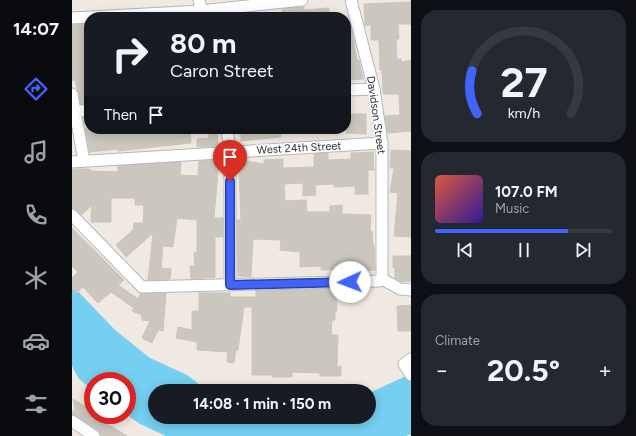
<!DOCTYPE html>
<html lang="en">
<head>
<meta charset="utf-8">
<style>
	body { margin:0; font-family:Figtree,sans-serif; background:#242831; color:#f1f3f6; height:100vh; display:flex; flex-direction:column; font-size:15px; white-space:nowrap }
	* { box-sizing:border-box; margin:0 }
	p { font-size:13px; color:#9ea1a6 }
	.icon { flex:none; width:22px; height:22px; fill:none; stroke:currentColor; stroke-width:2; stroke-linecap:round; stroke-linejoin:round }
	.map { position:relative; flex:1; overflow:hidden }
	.details { display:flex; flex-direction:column; gap:10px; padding:10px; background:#0d0f14; width:225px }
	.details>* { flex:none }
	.guide { position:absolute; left:12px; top:12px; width:267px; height:122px; border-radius:16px; box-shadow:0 2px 10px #0003; background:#171b24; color:#f1f3f6; overflow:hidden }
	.speed { position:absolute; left:12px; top:372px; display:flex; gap:8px; font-size:20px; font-weight:700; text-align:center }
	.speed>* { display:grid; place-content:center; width:52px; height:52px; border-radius:50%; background:#171b24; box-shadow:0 2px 10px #0003; line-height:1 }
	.speed .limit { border:6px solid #d22; background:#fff; color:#111 }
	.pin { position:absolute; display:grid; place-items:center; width:34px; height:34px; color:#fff; margin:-41px -17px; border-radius:50% 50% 50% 0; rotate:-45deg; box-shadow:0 0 4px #0007 }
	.pin .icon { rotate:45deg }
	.me { position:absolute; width:44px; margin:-22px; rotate:268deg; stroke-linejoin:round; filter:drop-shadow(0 0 3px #0008) }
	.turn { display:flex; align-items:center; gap:14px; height:84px; padding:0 20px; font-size:18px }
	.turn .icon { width:52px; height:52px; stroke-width:2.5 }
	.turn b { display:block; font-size:28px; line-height:34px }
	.then { display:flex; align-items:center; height:38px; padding:0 20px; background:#0003; gap:8px; font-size:15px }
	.big { font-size:30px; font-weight:700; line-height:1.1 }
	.details .card { flex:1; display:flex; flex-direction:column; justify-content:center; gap:6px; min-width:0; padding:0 14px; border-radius:16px; background:#242831 }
	.details .dial { align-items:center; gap:0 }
	.dial svg { height:104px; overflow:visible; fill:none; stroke:#363941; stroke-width:7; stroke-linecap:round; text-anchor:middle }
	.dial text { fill:#f1f3f6; stroke:none }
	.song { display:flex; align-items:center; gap:12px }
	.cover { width:48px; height:48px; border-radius:6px; background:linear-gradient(135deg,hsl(10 70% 55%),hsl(250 70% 35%)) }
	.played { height:4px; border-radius:2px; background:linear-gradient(90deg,#4264fb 75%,#363941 75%) }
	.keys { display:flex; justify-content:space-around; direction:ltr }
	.heat { display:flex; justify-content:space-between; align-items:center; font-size:22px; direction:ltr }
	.trip { position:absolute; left:76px; top:384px; width:228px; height:40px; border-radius:20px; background:#171b24; box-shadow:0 2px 10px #0003; font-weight:700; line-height:40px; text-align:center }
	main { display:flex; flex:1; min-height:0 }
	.tab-bar { display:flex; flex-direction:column; width:72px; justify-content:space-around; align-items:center; background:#090b0e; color:#9ea1a6 }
	.tab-bar .icon { width:28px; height:28px }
	.tab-bar .selected { color:#4264fb }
	.tab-bar b { font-size:18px; color:#f1f3f6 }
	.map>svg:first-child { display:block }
	.water { fill:#75cff0 }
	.building { fill:#cbc7bf; stroke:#cbc5ba }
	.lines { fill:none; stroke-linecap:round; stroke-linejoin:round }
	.minor-casing { stroke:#b4b7c1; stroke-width:13 }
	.minor { stroke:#fff; stroke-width:11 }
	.route-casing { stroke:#2b41a3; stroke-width:10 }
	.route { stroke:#4264fb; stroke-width:7 }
	.labels { text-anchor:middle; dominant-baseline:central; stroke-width:3; stroke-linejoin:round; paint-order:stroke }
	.street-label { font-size:11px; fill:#2e2e2e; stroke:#fff }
</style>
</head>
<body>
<main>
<nav class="tab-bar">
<b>14:07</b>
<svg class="icon selected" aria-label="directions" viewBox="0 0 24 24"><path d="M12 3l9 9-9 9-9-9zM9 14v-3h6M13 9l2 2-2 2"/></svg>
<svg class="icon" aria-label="music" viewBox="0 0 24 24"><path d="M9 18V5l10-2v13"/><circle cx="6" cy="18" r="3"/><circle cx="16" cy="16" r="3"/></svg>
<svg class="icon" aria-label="phone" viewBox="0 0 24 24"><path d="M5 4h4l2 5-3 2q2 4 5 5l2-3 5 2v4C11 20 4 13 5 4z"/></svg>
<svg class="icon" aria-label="climate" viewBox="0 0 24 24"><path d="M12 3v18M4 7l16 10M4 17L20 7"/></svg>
<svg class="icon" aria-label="car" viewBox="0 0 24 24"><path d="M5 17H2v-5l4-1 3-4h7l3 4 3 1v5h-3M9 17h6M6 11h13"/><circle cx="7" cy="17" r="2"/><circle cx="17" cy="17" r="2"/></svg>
<svg class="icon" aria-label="filters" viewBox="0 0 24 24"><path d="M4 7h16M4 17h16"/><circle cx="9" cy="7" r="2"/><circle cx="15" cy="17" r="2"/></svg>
</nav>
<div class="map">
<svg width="339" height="436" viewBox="0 0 339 436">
	<rect width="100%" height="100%" fill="#efe9e1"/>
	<polygon class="water" points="0,285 43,330 78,358 115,375 136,391 83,391 83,417 297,417 297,393 332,377 339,372 339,434 334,436 94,436 68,424 55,415 55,381 21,381 21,390 7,379 0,366"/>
	<g class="building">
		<polygon points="339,2 339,24 326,24 327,39 324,39 325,59 329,59 329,62 339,60 339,131 316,133 313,116 328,115 327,94 311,94 310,70 308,70 307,40 299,40 299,25 293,26 292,4"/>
		<polygon points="232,7 232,10 257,8 257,17 211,17 210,9"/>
		<polygon points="17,24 17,38 12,39 15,63 17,63 17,103 9,104 3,80 0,81 0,25"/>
		<polygon points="279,26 285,60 287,60 291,79 277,80 274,58 274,27"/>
		<polygon points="279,114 294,114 294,134 274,133 274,117 279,116"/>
		<polygon points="13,129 80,129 80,131 118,129 119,143 46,151 46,149 18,152"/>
		<polygon points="137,129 145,129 146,146 125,147 125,139 137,138"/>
		<polygon points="169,129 208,129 209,137 169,141"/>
		<polygon points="319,150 339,151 339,237 322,236 326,193 318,192 322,168 318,168"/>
		<polygon points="301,152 302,170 296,170 296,194 283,194 283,186 262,187 262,184 243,185 244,195 231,196 231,183 212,184 213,201 234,200 235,212 258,212 258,206 270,205 270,214 299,215 298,232 300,231 301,245 302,245 303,270 269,272 269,269 249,270 249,266 228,267 228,252 208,250 209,240 181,239 179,277 166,276 165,220 169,220 167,169 168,160 192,164 192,160 211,159 211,168 242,167 242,154 256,153 256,160 279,159 279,153"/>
		<polygon points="147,160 142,218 151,218 151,237 143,237 143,277 119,279 118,266 123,266 122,253 125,252 125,220 105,218 101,247 91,246 89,268 99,269 98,279 76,280 81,233 54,257 44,245 61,230 62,223 71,223 72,205 63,205 63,198 39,198 39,222 19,222 20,205 10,215 0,208 0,169 18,169 18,171 46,172 46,166 109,162 108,175 126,176 127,161"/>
		<polygon points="0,228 52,280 46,285 66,299 68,294 94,293 91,331 86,330 80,343 70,338 78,321 70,320 70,315 60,311 62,308 39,292 26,303 11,287 5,293 0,288 0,278 6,272 0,266"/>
		<polygon points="321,256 339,256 339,281 330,282 323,278 323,268 321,268"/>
		<polygon points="268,289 268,296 264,296 265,311 263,311 263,320 260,320 259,335 266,335 265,367 269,366 269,376 248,376 248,373 220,372 220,377 200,377 200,375 180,375 180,307 172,307 166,350 164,350 162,363 155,362 156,352 125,350 125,342 104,338 106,327 120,330 120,311 127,311 127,293 158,293 158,297 184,297 184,291"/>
		<polygon points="339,305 339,331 326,331 325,306"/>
		<polygon points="1,399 21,411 19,414 55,436 29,436 26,430 0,414 3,408"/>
	</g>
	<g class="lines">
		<defs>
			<g id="minor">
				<polyline points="127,0 131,17"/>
				<polyline points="279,0 302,89 310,143 310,279"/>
				<polyline points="0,18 129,11 230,0"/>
				<polyline points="274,90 302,89"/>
				<polyline points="0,94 12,161"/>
				<polyline points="0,112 17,110"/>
				<polyline points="155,129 158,152 158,285"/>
				<polyline points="0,162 310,143"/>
				<polyline points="0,215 70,287 307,281 310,279"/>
				<polyline points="310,279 328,289 339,290"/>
				<polyline points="339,359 332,364 339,375"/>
				<polyline points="0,421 22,436"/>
			</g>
		</defs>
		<use href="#minor" class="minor-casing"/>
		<use href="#minor" class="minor"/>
	</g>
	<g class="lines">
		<defs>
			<polyline id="route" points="158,181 158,285 278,282"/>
		</defs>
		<use href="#route" class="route-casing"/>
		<use href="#route" class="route"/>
	</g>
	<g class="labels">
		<g class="street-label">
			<text transform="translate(304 115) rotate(82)">Davidson Street</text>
			<text transform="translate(227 148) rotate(-3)">West 24th Street</text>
		</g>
	</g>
</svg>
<div class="speed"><div class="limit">30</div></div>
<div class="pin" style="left:158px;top:181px;background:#d93025"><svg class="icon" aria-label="arrive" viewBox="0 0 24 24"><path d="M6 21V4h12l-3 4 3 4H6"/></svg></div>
<svg class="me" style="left:278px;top:282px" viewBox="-20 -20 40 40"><circle r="19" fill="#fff"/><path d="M0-13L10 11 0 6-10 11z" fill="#4264fb"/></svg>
<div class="trip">14:08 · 1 min · 150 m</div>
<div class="guide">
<div class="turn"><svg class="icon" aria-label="right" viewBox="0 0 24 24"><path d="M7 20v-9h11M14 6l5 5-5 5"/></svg><div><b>80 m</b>Caron Street</div></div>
<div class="then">Then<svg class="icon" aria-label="arrive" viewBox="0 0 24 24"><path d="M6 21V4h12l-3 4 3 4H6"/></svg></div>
</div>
</div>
<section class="details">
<div class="card dial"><svg viewBox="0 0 100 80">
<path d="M14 69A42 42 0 1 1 86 69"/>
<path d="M14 69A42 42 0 0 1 10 36" stroke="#4264fb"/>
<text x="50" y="56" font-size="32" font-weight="700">27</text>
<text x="50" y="72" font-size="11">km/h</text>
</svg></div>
<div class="card">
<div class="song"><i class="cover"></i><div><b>107.0 FM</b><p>Music</p></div></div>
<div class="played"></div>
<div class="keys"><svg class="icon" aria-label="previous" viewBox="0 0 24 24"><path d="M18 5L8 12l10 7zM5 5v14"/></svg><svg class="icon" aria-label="pause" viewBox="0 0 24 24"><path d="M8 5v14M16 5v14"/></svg><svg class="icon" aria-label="next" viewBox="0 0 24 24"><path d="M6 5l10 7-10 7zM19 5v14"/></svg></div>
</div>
<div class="card"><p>Climate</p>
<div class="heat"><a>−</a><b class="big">20.5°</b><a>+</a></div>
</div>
</section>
</main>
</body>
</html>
